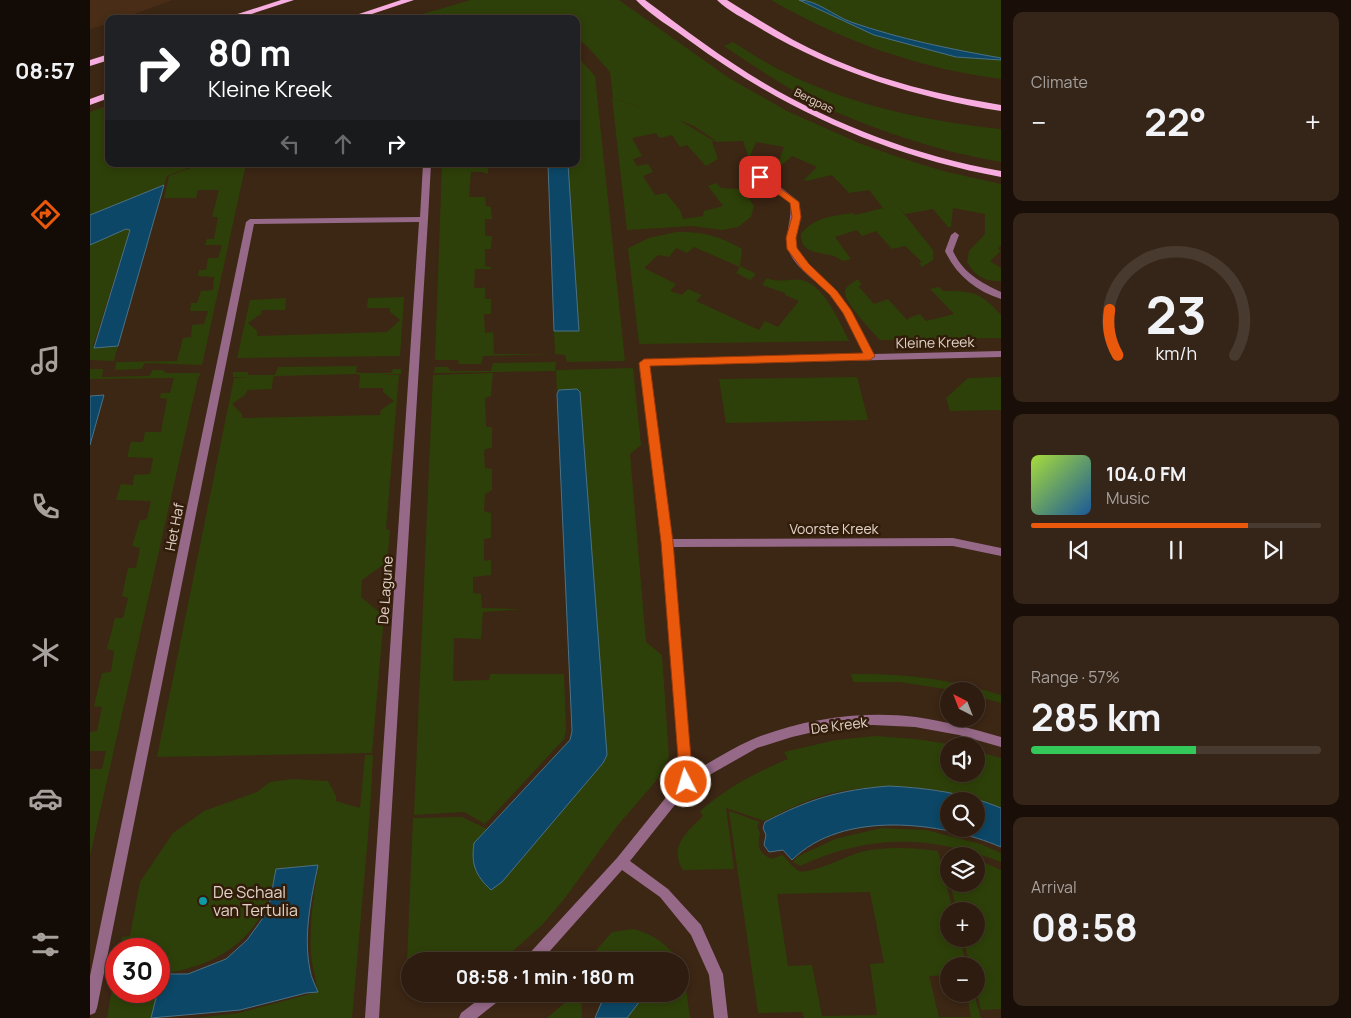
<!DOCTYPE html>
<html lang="en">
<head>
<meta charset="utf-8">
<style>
	body { margin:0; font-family:Manrope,sans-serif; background:#352518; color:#f1f3f6; height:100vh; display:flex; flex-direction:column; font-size:19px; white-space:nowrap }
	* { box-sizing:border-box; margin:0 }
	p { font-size:16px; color:#a7a19e }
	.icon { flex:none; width:28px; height:28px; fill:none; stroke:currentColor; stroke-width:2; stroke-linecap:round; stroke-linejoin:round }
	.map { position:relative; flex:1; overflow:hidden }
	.side { display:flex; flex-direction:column; gap:12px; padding:12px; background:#190f08; width:350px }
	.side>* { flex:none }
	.hud { position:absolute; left:15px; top:15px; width:475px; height:152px; border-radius:10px; box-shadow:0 2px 8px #0003,0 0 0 1px #483a2f; background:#202124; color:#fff; overflow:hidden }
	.needle { width:32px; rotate:318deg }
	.tools { position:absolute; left:850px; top:682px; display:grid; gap:10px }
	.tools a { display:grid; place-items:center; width:45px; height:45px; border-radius:50%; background:#2d1c0f; box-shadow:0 2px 8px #0003,0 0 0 1px #483a2f; font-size:25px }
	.speed { position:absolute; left:15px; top:938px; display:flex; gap:10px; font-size:25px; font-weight:700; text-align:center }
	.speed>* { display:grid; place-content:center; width:65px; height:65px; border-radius:50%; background:#2d1c0f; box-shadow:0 2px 8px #0003,0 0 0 1px #483a2f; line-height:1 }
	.speed .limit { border:8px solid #d22; background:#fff; color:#111 }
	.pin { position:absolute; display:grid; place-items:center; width:42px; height:42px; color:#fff; margin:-21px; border-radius:10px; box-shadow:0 2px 8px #0006 }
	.me { position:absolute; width:55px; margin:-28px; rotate:355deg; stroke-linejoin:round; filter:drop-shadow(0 0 4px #0008) }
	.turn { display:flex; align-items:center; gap:18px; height:105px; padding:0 20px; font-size:22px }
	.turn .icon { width:65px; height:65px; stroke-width:2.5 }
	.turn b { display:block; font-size:35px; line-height:42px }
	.lanes { display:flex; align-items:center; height:48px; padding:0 20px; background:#0003; justify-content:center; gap:25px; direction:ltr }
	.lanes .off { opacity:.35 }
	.big { font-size:38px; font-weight:700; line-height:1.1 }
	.side .tile { flex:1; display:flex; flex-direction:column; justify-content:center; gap:8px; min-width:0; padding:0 18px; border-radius:10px; background:#352518 }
	.side .dial { align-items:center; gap:0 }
	.dial svg { height:130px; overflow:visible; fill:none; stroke:#483a2f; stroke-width:7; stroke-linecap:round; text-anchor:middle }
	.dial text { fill:#f1f3f6; stroke:none }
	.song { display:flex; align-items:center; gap:15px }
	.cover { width:60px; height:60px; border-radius:8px; background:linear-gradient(135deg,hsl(80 70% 55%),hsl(210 70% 35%)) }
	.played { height:5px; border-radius:2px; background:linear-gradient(90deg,#ea580c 75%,#483a2f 75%) }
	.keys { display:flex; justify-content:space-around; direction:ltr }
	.heat { display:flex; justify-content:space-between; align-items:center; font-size:28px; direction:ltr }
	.charge { height:8px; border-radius:4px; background:linear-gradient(90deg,#34c759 57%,#483a2f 0) }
	.trip { position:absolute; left:311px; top:952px; width:288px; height:50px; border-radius:25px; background:#2d1c0f; box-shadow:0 2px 8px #0003,0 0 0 1px #483a2f; font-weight:700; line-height:50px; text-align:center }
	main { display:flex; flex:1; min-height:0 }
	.tab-bar { display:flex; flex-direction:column; width:90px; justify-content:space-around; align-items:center; background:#120b06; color:#a7a19e }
	.tab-bar .icon { width:35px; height:35px }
	.tab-bar .current { color:#ea580c }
	.tab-bar b { font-size:22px; color:#f1f3f6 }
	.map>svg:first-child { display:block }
	.built { fill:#492d16 }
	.green { fill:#2e4009; fill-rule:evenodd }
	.water { fill:#0c4767; stroke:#4c7184; fill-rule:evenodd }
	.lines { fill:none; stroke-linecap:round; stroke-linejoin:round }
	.minor { fill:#966988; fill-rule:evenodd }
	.primary { fill:#f7addf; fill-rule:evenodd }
	.route { fill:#ea580c; stroke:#983908 }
	.culture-dot { fill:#0f9aa8; stroke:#321c0a; stroke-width:2 }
	.labels { text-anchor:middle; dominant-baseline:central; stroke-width:5; stroke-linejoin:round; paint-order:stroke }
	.far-street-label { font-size:11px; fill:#e2d3c8; stroke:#321c0a }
	.street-label { font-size:14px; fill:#e2d3c8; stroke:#321c0a }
	.near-poi-label { font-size:16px; fill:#e2d3c8; stroke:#321c0a; text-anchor:start }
</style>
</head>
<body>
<main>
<nav class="tab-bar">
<b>08:57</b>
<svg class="icon current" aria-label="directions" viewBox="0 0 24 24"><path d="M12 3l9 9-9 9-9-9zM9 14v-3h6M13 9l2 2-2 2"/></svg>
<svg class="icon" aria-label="music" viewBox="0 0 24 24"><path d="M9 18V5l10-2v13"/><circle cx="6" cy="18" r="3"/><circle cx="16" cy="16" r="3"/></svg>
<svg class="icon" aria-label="phone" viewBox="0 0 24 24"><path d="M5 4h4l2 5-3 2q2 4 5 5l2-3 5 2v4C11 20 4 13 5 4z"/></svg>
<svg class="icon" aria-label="climate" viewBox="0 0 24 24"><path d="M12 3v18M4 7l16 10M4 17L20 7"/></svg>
<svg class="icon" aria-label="car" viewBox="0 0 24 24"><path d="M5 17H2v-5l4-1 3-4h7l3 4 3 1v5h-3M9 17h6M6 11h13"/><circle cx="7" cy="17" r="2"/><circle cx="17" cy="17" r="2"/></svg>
<svg class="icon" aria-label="filters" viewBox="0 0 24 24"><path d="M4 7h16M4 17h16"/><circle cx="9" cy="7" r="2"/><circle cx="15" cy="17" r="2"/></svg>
</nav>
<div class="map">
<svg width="911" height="1018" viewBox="0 0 911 1018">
	<rect width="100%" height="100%" fill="#3c2614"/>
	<polygon class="built" points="0,0 83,0 30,19 19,19 19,23 0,29"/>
	<g class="green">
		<path d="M381,0h148l110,78 58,33 72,32 42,15 42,13 58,13v61l-3,4 3,2 -11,10 11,7v13c-16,1 -26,-5 -34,-19l2,-11 16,-17v-20l-32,-6 -2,19h-3l-15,-18 -28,5 -8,-9 36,45v10l-11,7 -3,-4 3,-1 -17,-16 -13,3 -16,-18 -14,5 -5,-6 -22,7 16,22 -9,2c-11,-12 -42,-2 -41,-27 13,-17 32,-18 52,-21l2,2 28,-7 -14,-18 -20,3 -17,-18 -26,6 -2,-1 13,-13 -25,-11 -10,9 -4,-1 6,-17 -28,-5 -7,16 -6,-17 -29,1 2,-1 -22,-15 -15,-6 35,21 -2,1 6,17 -12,7 -19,-21 -7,2 -8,-12 -12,3 -4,-5 -24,5 10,18 -9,3 4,7 11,-2 5,8 -10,4 12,19 11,-2 14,17 3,9 20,-3 1,-5 19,-5 -15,-20 8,-3 5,5 21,1 12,17 -3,11 -13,10 -16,3 -30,-4 -65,4 -15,-132 55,19 -54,-19 -3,-26 -23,-26 -11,-8v-19h-171z"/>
		<path d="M681,0h230v79c-83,-11 -157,-37 -230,-79z"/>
		<path d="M643,42c14,9 28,18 43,26 69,36 148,53 225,61v33c-59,-10 -117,-29 -172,-53 -37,-17 -72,-41 -105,-63z"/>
		<polygon points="486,55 505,76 535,361 477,362 475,355 465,354 464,331 489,330 478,164 486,164"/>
		<polygon points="19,105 19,164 108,164 77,176 74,185 0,215 0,112"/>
		<polygon points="111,164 156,164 112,365 55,363 51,369 25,370 26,362 87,361 93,338 101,337 102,325 114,324 118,311 100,311 101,303 107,303 111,291 123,290 124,277 108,276 109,270 116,270 118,258 128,258 132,245 115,245 117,239 124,239 128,217 122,217 129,190 108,190 106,198 74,198 79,176"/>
		<polygon points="352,164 389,164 389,168 398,168 398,174 392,172 381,172 379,197 395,197 396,206 401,207 402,219 395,219 395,236 402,236 401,249 395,249 395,266 401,267 401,269 385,269 384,288 394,288 395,285 395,299 401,299 401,314 394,314 395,333 403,332 404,354 464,354 393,356 391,364 369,364 368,360 345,360"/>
		<polygon points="36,228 40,230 3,346 4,348 28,346 24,361 0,360 0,245"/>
		<path d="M586,232c25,-1 45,4 66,17l-2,17 16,8 -6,6 -14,-7 4,-6 -46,-20 -7,6 -11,-5 -7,9 -11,-2 -14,13 32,16 -6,7 12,4 6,-6 14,6 -6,6 63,29 6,-9 13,6 21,-26 -14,-6v-2l-23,-8 5,-7c11,5 22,1 34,2 22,3 39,43 48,61l-210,3 -11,-96 21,-10z"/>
		<path d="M768,279l4,6 -4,1 16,18 14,-5 19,21 4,-3 9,-3 6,7 28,-7 -24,-25 9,-2 4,4c31,0 37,1 58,24v23l-121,2c-8,-9 -35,-36 -35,-48 0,-6 9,-10 13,-13z"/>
		<polygon points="314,297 310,356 147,358 160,300 196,298 195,310 172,310 171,314 158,323 167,331 167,336 297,332 310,320 300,312 300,308 277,308 278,298"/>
		<polygon points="466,362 465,371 344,373 345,367 358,367 360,371 401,371 403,363"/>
		<path d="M267,366l-1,6 2,1h33l2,-4h8v5l-23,1h21l-13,154 4,1 -3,32 -25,18 -1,17 23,19 -12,137 -215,4 77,-379 17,-1h-18v-5h15v3h27l3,-8zM267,374l3,1 -1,13h24v4l11,9 -13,9 -1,5 -138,3v-4l-10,-10 14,-10 1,-4 25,-1 1,-12 3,-1z"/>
		<polygon points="543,368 551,445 540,454 556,642 572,655 579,758 566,781 528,825 475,898 452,925 412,961 320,961 320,971 317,962 323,818 372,817 397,829 384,843 412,882 513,763 517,755 469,390 467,394 466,370"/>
		<polygon points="0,369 13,369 12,377 59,376 63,370 73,370 76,373 111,373 108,378 0,856 0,769 12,769 16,751 0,751 0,732 7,731 12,707 4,706 12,673 21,672 24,651 17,649 25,618 33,618 38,598 32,596 38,568 46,568 50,548 42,546 50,520 57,519 61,501 26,500 31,484 43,485 44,475 60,474 63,458 37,457 41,442 53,442 55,432 71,432 77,399 70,398 71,393 80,393 84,378 0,379"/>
		<polygon points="403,373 401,396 395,398 396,427 402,427 402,448 395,449 394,453 395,468 402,469 402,490 395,494 394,511 401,513 401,538 394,539 394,561 401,560 401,575 383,577 383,593 391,594 392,608 432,609 393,612 391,639 364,638 363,681 399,680 400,674 474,674 476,729 474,739 395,824 374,812 324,815 343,375"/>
		<polygon points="767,377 778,420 636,423 629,379"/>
		<polygon points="911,377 911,410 860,411 856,398 878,378"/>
		<path d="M761,674c52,-1 101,5 150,21v8l-25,-7v-5h-18l-58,-9h-47z"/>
		<path d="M785,736l41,3 46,7h-13v28h27v-23l25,7v50c-53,-22 -121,-28 -176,-13 -21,6 -41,16 -60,26l-39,-13 8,61 -51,1c-15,-23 4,-38 20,-54l-3,-5c28,-24 55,-38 88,-52l-4,-7 52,-12z"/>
		<path d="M275,755h8l-3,58 -18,205h-156l43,-5 78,-21c0,-13 -5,-24 -6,-38 -2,-29 3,-59 7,-89l-42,4c-3,13 -5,29 -12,41 -22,41 -58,57 -102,64l-3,14v-39h-39l2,-12 8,-1 10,-54 33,-49 31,-22 53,-19 13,-10 23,-3 35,2 8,15v5l24,7z"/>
		<path d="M639,811l31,11 -3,4 3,7c-3,13 -2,20 12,26l10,-4c5,4 11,13 17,16 11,4 50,-16 62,-19 25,-6 52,-4 77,-1l15,60h-4v28h11l7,27h-18v9l-20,1 10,41h32l-4,-23h7l7,24h-177l-2,-6 -44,1zM780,892l14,71 -14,1 7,51 -55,1 -10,-51 -24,1 -11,-72z"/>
		<path d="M791,828l45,2 54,14 21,9v9c-71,-27 -132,-28 -201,4l-7,-4 4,-5 38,-18z"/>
		<polygon points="886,859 911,870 911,1009 891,1010 886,990 886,966 880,966 873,939 886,939 886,911 867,911 860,884 886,884"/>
		<path d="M543,929c20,5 34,15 46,32h-92l25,-29z"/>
		<polygon points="590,963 593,967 600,1018 537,1018 553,997 551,994 590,994"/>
		<polygon points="26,967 26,991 68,991 61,1018 17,1018"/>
		<polygon points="485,994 491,994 492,1018 457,1018"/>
	</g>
	<g class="water">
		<path d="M709,0c18,0 35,16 52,22 49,17 99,27 150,36v2l-45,-3 -82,-22z"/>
		<polygon points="458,164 478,164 489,331 464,331"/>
		<polygon points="74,185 28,346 4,348 40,230 36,229 0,245 0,215"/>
		<path d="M487,389l3,3 27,363 -4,8 -101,119 -11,8c-16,-15 -20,-26 -17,-47l96,-103 2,-9 -15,-337 2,-4z"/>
		<polygon points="14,395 0,445 0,396"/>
		<path d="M799,786c39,2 76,7 112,22v39c-59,-25 -158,-38 -209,13l-9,-10 -14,2 -5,-7 2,-10 -3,-7 2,-6c44,-23 74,-32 124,-36zM859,801h27v28h-27z"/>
		<path d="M228,865c-7,34 -15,70 -8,105 1,7 5,15 8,22l-12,1 -66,17 -89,8 11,-44h26l38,-15 21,-19 21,-29 8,-42z"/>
		<polygon points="515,994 551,994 553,997 537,1018 505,1018"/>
	</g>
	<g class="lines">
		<g class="minor">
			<polygon points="333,164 341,164 338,219 289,1018 275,1018 329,222 164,224 7,1008 5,1013 0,1015 0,976 156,222 160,219 330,217"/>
			<path d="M656,170c15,-1 39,21 51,30 7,17 -8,36 1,53 9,16 27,25 38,38 16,18 27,41 37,63l128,-3v6l-352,9 23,173 281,-1 48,10v8l-48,-10 -281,1 19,226c20,-11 40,-24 60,-33 49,-21 112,-30 165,-23 29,4 57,12 85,20v10l-42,-12 -44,-8 -42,-2 -42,3 -39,9 -35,11 -67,38 -60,75 38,28 33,36 22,49 5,44h-14l-5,-43 -18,-40 -31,-38 -38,-27 -81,91h-16l2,-5 90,-98 63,-78 -18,-237 -23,-180 5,-3 220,-6c-9,-21 -19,-42 -35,-60 -13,-14 -34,-25 -41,-45 -4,-15 5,-31 2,-46l-33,-24 -11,-5z"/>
			<path d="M865,232l4,3 -6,16c10,22 27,31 48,41v7c-25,-8 -45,-24 -56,-48l6,-16z"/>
			<polygon points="396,994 413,994 411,999 387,1018 369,1018 371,1013"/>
		</g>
		<g class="primary">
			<polygon points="191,0 204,0 146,19 132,19"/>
			<polygon points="311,0 324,0 267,19 254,19"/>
			<path d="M546,0h9c39,29 77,58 119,83 73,43 153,73 237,88v6c-114,-21 -217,-67 -311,-136 -17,-13 -39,-25 -54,-41z"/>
			<path d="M627,0h10c32,20 64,41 99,56 55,25 115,39 175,49v6c-86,-14 -168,-39 -243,-84 -13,-8 -30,-16 -41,-27z"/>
			<polygon points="19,54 19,60 0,66 0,60"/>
			<polygon points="19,92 19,98 0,105 0,99"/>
		</g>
	</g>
	<polygon class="route" points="670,174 709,202 711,217 706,238 707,248 719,264 747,291 761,310 785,356 780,360 560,366 583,542 603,782 601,787 596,789 592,787 590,782 571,542 549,363 554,359 773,353 753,313 740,295 712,269 697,249 696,238 702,217 700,203 667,179 667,175"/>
	<circle class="culture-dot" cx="113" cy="901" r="5"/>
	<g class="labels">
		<g class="far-street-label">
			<text transform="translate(724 100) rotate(26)">Bergpas</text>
		</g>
		<g class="street-label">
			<text transform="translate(845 342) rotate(-1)">Kleine Kreek</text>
			<text transform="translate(84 527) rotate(-79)">Het Haf</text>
			<text x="744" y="528">Voorste Kreek</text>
			<text transform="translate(295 590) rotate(-86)">De Lagune</text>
			<text transform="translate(749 725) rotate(-7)">De Kreek</text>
		</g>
		<g class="near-poi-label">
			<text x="123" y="892">De Schaal<tspan x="123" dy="18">van Tertulia</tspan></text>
		</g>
	</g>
</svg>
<div class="tools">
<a><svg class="needle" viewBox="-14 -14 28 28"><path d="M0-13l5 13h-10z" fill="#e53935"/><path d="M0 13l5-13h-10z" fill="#a7a19e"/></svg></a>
<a><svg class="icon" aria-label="sound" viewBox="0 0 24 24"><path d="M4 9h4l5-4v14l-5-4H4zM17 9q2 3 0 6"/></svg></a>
<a><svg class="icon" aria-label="search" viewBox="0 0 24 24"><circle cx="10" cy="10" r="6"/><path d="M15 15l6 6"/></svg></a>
<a><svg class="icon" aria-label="layers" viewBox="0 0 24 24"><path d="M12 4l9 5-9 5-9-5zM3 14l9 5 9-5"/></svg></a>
<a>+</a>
<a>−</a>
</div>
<div class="speed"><div class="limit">30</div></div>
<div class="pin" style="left:670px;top:177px;background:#d93025"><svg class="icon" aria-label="arrive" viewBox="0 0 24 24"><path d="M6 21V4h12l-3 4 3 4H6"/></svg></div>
<svg class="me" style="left:596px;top:782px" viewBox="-20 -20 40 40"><circle r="17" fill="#ea580c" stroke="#fff" stroke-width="3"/><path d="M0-11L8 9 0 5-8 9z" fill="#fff"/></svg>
<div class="trip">08:58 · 1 min · 180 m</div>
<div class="hud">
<div class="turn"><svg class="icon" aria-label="right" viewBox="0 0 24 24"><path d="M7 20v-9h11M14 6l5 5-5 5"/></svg><div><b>80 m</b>Kleine Kreek</div></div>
<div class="lanes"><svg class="icon off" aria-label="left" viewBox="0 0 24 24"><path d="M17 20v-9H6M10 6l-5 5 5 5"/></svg><svg class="icon off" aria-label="ahead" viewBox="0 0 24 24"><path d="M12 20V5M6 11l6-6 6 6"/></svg><svg class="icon" aria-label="right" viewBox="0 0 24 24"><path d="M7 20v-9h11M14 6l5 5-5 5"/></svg></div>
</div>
</div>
<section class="side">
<div class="tile"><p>Climate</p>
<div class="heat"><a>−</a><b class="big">22°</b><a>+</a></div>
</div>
<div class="tile dial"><svg viewBox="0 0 100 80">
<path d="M14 69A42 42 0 1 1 86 69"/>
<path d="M14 69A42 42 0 0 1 9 41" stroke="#ea580c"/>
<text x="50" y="56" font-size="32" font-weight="700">23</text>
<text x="50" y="72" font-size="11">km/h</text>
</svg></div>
<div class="tile">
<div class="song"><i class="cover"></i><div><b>104.0 FM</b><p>Music</p></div></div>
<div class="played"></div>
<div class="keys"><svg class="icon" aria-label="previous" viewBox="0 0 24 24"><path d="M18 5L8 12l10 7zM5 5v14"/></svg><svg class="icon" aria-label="pause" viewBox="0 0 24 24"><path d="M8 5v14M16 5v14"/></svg><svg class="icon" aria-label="next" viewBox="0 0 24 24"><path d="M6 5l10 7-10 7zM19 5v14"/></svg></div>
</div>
<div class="tile"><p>Range · 57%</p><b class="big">285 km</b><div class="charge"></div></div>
<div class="tile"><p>Arrival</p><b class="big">08:58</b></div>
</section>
</main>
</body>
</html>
